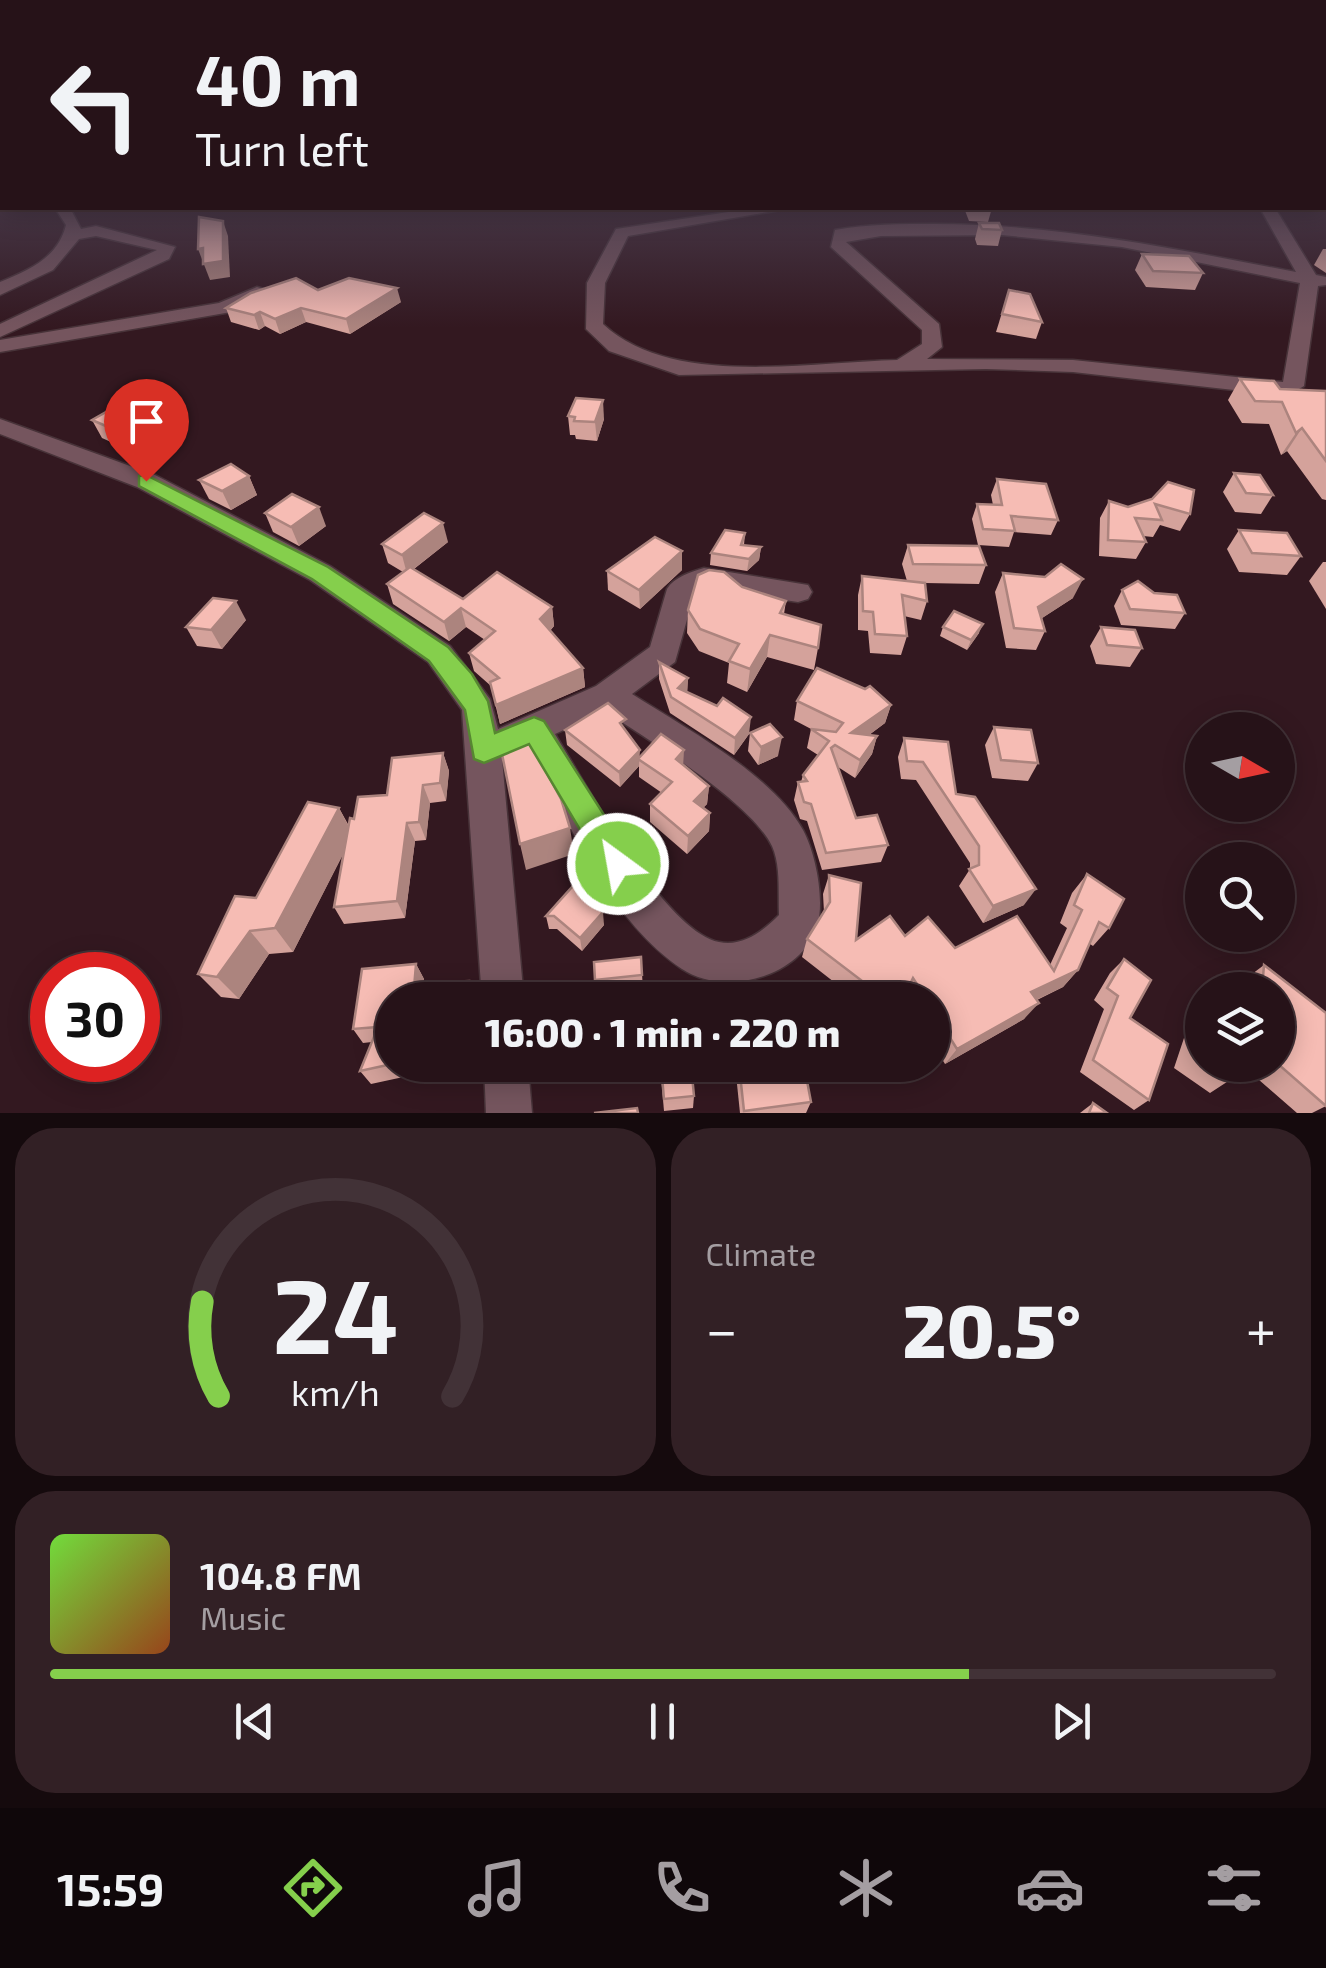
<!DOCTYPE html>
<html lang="en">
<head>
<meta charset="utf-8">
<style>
	body { margin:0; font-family:"Exo 2",sans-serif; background:#322025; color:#f1f3f6; height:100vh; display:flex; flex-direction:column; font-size:38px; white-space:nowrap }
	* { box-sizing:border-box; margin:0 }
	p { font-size:32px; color:#a49ea2 }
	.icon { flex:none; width:55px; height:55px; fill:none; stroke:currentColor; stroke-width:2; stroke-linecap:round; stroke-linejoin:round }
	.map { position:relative; height:1113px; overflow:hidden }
	.drawer { display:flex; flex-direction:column; gap:15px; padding:15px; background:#150a0d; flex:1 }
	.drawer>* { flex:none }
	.banner { position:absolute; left:0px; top:0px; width:1328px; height:210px; box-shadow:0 5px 25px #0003,0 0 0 2px #423237; background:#261218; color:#f1f3f6; overflow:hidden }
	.needle { width:65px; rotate:99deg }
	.fabs { position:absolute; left:1185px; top:712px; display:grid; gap:20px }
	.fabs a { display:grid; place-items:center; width:110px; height:110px; border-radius:50%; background:#261218; box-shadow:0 5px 25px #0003,0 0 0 2px #423237; font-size:50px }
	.speed { position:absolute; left:30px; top:952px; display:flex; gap:20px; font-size:50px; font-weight:700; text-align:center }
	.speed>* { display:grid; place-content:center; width:130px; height:130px; border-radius:50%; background:#261218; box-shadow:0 5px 25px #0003,0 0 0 2px #423237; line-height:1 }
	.speed .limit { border:15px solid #d22; background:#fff; color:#111 }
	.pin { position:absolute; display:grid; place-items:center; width:85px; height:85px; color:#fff; margin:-102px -42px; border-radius:50% 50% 50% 0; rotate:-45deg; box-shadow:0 0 10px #0007 }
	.pin .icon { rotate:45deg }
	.me { position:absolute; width:110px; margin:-55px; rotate:328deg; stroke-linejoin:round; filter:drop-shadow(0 0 8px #0008) }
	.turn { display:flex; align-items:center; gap:35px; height:210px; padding:0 30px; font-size:45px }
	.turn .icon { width:130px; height:130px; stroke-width:2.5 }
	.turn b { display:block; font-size:70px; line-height:85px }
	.big { font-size:75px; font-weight:800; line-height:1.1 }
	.drawer .widget { flex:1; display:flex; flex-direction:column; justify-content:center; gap:15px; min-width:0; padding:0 35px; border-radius:40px; background:#322025 }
	.drawer .dial { align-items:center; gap:0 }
	.dial svg { height:260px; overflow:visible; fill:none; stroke:#423237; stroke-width:7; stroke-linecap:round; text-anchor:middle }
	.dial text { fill:#f1f3f6; stroke:none }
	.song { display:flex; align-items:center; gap:30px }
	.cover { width:120px; height:120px; border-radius:15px; background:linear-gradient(135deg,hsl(100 70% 55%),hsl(20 70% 35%)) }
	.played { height:10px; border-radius:5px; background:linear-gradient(90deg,#85cf4c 75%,#423237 75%) }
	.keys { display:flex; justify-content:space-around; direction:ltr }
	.heat { display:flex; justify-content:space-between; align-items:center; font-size:55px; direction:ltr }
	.drawer .tiles { flex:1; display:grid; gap:15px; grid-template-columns:1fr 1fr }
	.widget:last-child { grid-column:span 2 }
	.trip { position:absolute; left:375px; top:982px; width:575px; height:100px; border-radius:50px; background:#261218; box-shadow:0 5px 25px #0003,0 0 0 2px #423237; font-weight:800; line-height:100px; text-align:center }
	.tabs { display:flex; height:160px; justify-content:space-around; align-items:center; background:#0f070a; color:#a49ea2 }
	.tabs .icon { width:70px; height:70px }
	.tabs .active { color:#85cf4c }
	.tabs b { font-size:45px; color:#f1f3f6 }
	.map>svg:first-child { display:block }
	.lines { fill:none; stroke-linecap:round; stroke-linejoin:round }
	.minor-casing { stroke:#483339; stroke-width:3 }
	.minor { fill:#75555e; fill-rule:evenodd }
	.wall { fill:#d4a29b }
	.shaded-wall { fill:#ac847e }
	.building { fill:#f6bcb4; stroke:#ac847e; stroke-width:2.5 }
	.route { fill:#85cf4c; stroke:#568731; stroke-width:2.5 }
</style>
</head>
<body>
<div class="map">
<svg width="1326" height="1113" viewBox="0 0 1326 1113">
	<rect width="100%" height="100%" fill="#331820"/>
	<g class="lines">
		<defs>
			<g id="minor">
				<rect x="1325" y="173" width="1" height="5"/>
				<path d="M55,208h15l11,21 15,-3 79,21 -6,12 -169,78v-13l157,-74 -61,-14 -17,3 -26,31 -53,25v-13c29,-12 58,-24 66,-57z"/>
				<path d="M755,208h37l-164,28 -23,47 -2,41c68,64 206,38 294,36l25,-16v-14l-91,-83 4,-17c32,-6 67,-6 99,-6 124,0 241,25 362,48l-36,-64h15l41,67 10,2v8l-8,1 -14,100 -17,10 -214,-24 -87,-3 -307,6 -70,-24 -23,-22 1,-46 29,-54zM1002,235l120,12 178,36 -17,99 -210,-22 -146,-1 15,-12 -3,-23 -93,-82 35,-6z"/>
				<polygon points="257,287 264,289 264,297 231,312 0,352 0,340 219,303"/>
				<path d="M0,419l155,56 175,91 120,80 40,53 8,30 98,-43 54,-39 17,-58c7,-12 24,-17 37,-21l104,17 4,7 -4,7 -10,3 -91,-13 -13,6 -19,67 -43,32c53,34 140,80 171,136 13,24 22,71 14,97 -17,51 -93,70 -135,42 -74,-50 -112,-147 -155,-222l-25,12 22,241h-42l-20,-290 -34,-48 -118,-82 -173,-93 -137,-53zM605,711c43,29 145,90 167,135 9,20 6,47 7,69 -16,16 -36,32 -60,27 -54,-10 -135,-161 -164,-208z"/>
				<polygon points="484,1065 528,1065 532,1113 486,1113"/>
			</g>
		</defs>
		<use href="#minor" class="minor-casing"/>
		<use href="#minor" class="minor"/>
	</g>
	<g class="wall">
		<polygon points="964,208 992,208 988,222 969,221"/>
		<polygon points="979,223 1002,230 998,246 977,245 975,239"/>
		<polygon points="1323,249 1326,249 1326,273 1314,265"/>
		<polygon points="1142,254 1203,273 1195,290 1146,287 1135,270"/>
		<polygon points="318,290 401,302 350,334 306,322 280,334 265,326 259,330 231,322 226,308"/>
		<polygon points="1009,290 1042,322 1036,339 996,332"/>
		<polygon points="1240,379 1280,389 1326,391 1326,500 1322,499 1287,451 1281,455 1269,424 1242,423 1228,400"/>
		<polygon points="568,416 604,419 597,441 576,439 575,435 570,435"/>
		<polygon points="92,420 166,434 175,452 152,467 133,459 129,450 102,438"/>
		<polygon points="1234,473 1273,495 1261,514 1235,512 1223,492"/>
		<polygon points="249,476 257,495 231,510 209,499 199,480"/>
		<polygon points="997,479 1058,520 1051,535 1014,532 1009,547 978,545 972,519 977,504 993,505 991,495"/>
		<polygon points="1152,499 1190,514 1180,531 1160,525 1153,537 1143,536 1146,542 1136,559 1099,556 1100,518 1109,501 1128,507"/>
		<polygon points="265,513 326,526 299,546 273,532"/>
		<polygon points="1239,530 1301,556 1287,575 1239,572 1227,549"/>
		<polygon points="745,533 744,545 761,547 759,560 747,571 710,565 711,553"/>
		<polygon points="448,542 414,569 463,599 552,607 554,626 550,631 583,668 585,687 500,724 491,686 474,671 469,653 485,640 466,627 449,641 393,604 387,584 403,572 388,563 382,544"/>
		<polygon points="908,545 986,565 979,584 925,583 927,601 921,620 904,616 907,636 901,655 870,653 868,631 858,630 858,595 862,576 907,581 902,564"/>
		<polygon points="1323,562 1326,562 1326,609 1309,581"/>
		<polygon points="682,570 640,609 608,590 607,571"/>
		<polygon points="1003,573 1073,598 1042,618 1045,631 1036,650 1006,648 995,592"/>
		<polygon points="742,587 786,601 784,614 818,648 814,670 767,657 747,692 727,683 729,663 699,651 687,633 688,610"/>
		<polygon points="1122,590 1154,593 1185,613 1175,629 1121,625 1114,606"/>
		<polygon points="246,620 222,649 197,646 186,627"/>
		<polygon points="943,627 979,633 967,650 940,636"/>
		<polygon points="1101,627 1142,648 1130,667 1096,664 1090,646"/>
		<polygon points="659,662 688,678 687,693 749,734 734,755 670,713 659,679"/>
		<polygon points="797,701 891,705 885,723 869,735 877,736 872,754 855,778 838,767 856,818 888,845 881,862 822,870 807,821 800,819 794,800 798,782 801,782 803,775 818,755 807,748 811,729 813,730 794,720"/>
		<polygon points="994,727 1038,763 1028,781 992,778 985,745"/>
		<polygon points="565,730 626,733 640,757 684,766 709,786 707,804 703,808 710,813 709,831 687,854 650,822 650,804 662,793 639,777 639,766 620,787 567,745"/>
		<polygon points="750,733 778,756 758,765 748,751"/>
		<polygon points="904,738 956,794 1024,905 983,923 959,886 970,869 970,863 916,780 901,779 898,757"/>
		<polygon points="443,753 449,771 446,801 430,803 426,840 415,841 405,918 344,924 334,907 343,854 293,952 269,954 239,999 221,997 198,974 256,898 339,808 349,826 354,819"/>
		<polygon points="574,867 608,899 596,906 604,925 582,951 557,929 549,929 546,916 577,882"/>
		<polygon points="1087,874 1109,928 1093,946 1090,944 1078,970 1063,987 1037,1000 1024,1019 945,1064 932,1043 932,1000 907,1000 904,995 902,1000 857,1000 802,957 807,939 824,912 823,894 829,875 856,940 905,936 955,948 1050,965 1067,928 1060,923 1072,893"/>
		<polygon points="641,957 643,990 597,995 595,980"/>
		<polygon points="1124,959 1130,1018 1149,1100 1134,1110 1080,1072 1104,1009 1094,1000 1110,973"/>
		<polygon points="416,964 424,979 422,1000 392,1000 392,1065 459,1065 371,1084 360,1071 372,1042 363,1043 353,1029 362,969"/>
		<polygon points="1264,965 1326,1013 1326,1106 1312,1113 1297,1113 1251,1073 1256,1065 1278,1065 1278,990 1243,990 1244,980"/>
		<polygon points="1202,1024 1202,1065 1234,1065 1230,1080 1210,1093 1174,1068 1184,1038"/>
		<polygon points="660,1065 694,1096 693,1108 664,1111"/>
		<polygon points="735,1065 804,1065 811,1102 806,1113 740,1113"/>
		<polygon points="1093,1103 1107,1113 1080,1113"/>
	</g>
	<g class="shaded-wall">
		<polygon points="223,221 228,236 230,277 210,280 198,249"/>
		<polygon points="397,288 401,302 350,334 346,319"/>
		<polygon points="301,308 306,322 280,334 275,319"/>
		<polygon points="260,312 265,326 259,330 254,315"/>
		<polygon points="603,400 604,419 597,441 595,422"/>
		<polygon points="1302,428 1287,451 1281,455 1296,433"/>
		<polygon points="166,434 175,452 152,467 142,448"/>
		<polygon points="249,476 257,495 231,510 222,491"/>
		<polygon points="319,507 326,526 299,546 291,527"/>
		<polygon points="443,523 448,542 407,574 402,555"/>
		<polygon points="761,547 759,560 747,571 749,559"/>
		<polygon points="682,551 682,570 640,609 639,590"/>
		<polygon points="1083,579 1073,598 1030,626 1038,607"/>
		<polygon points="236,601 246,620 222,649 211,630"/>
		<polygon points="552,607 554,626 543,638 540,619"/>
		<polygon points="461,608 466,627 449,641 444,622"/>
		<polygon points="983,624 979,633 967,650 971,640"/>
		<polygon points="770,635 767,657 747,692 750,669"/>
		<polygon points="583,668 585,687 500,724 496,705"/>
		<polygon points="688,678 687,695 678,688"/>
		<polygon points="891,705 885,723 846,752 851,733"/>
		<polygon points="751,717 749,734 734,755 735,738"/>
		<polygon points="877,736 872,754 855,778 860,760"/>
		<polygon points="782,737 778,756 758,765 761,747"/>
		<polygon points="640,750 639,766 620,787 619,772"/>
		<polygon points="684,750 683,768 676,759"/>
		<polygon points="443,753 449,771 446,801 440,783"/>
		<polygon points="423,785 430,803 426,840 419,822"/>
		<polygon points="709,786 707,804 693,818 694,801"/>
		<polygon points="339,808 353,835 293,952 275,928"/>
		<polygon points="710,813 709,831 687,854 688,836"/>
		<polygon points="407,823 415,841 405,918 397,901"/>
		<polygon points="570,828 574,854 526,870 520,844"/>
		<polygon points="606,886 608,899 588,911 586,898"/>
		<polygon points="1036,889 1024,905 983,923 993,906"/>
		<polygon points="603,912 604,925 582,951 580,938"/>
		<polygon points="250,931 269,954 239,999 217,977"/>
		<polygon points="416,964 424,979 422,1000 413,1000"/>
		<polygon points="1078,970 1063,987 1017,1009 1031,992"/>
		<polygon points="469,981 475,996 475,1000 467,1000"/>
		<polygon points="1039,1003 1024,1019 945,1064 957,1049"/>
	</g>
	<g class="building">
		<polygon points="199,217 223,221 223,261 203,264 203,248 198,249"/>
		<polygon points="979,223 999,223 1002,230 982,229"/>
		<polygon points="1142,254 1189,256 1203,273 1153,271"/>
		<polygon points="296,278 318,290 349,278 397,288 346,319 301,308 275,319 260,312 254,315 226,308 251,293"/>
		<polygon points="1009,290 1030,294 1042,322 1002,314"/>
		<polygon points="1240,379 1274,381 1280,389 1326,391 1326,461 1302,428 1296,433 1282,402 1255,401"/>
		<polygon points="576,398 603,400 595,422 574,421 575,417 568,416"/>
		<polygon points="120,404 166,434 142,448 123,440 129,436 92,420"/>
		<polygon points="231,464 249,476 222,491 199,480"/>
		<polygon points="1234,473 1260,475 1273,495 1246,493"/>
		<polygon points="997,479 1046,484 1058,520 1011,516 1015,531 983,529 977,504 1002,505"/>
		<polygon points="1168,482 1194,490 1190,514 1155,504 1162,520 1135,518 1146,542 1108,540 1109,501 1128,507 1152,499"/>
		<polygon points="292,494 319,507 291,527 265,513"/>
		<polygon points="424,513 443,523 402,555 382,544"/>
		<polygon points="725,530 745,533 741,545 761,547 749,559 711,553"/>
		<polygon points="1239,530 1287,533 1301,556 1252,553"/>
		<polygon points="655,537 682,551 639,590 607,571"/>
		<polygon points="908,545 979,546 986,565 913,564"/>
		<polygon points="1061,564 1083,579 1038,607 1045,631 1014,628 1003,573 1045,577"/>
		<polygon points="410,567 463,599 497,572 552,607 540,619 583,668 496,705 490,682 499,678 469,653 495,631 461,608 444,622 387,584"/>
		<polygon points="709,570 724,572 742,587 786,601 780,613 821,625 818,648 770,635 750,669 729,661 739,644 700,629 688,610 698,575"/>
		<polygon points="862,576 925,583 927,601 902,595 907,636 875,634 873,612 863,611"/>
		<polygon points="1138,581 1154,593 1177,595 1185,613 1130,609 1122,590"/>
		<polygon points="213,598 236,601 211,630 186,627"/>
		<polygon points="954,611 983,624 971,640 943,627"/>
		<polygon points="1101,627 1135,630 1142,648 1107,645"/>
		<polygon points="659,662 688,678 678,688 717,706 723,698 751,717 735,738 671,697"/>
		<polygon points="817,668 865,689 870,686 891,705 851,733 877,736 860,760 835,745 831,748 856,818 877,815 888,845 826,853 811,804 804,802 798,782 807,781 803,775 829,741 811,729 836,732 843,723 797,701"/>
		<polygon points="608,703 626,719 620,723 640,750 619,772 565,730"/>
		<polygon points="770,724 782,737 761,747 750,733"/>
		<polygon points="994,727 1031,730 1038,763 1001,760"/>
		<polygon points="661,734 684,750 676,759 709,786 694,801 710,813 688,836 650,804 672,782 638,759"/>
		<polygon points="904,738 948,742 956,794 975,797 1036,889 993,906 969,869 979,865 979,846 923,762 907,761"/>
		<polygon points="529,740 561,799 570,828 520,844 501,749"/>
		<polygon points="443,753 440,783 423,785 419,822 407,823 397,901 334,907 350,818 354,819 358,797 387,795 392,758"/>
		<polygon points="308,802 339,808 275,928 250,931 217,977 198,974 235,896 256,898"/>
		<polygon points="590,858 606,886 586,898 603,912 580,938 554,916 546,916 580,878 574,867"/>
		<polygon points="1087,874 1124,899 1109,928 1099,922 1078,970 1031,992 1039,1003 957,1049 932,1009 932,1000 927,1000 913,978 902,1000 871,1000 865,995 870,987 807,939 830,902 829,875 861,883 856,940 890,916 905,936 928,917 955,948 1017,916 1054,971 1082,910 1074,905"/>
		<polygon points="641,957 642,975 595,980 594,962"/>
		<polygon points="1124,959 1151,980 1130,1018 1168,1044 1149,1100 1093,1060 1118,996 1107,988"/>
		<polygon points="416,964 413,1000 392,1000 392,1064 360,1071 378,1027 353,1029 362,969"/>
		<polygon points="1264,965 1326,1013 1326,1106 1278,1064 1278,1052 1293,1027 1278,1016 1278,990 1262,990"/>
		<polygon points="469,981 467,1000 446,1000 448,982"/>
		<polygon points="797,998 797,1000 742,1000"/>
		<polygon points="1202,1024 1202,1062 1192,1055"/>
		<polygon points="661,1065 691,1065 694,1096 664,1099"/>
		<polygon points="739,1065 804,1065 811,1102 744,1111"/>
		<polygon points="1207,1065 1234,1065 1230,1080"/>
		<polygon points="1093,1103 1107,1113 1089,1113"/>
		<polygon points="637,1108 638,1113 594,1113"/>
	</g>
	<linearGradient id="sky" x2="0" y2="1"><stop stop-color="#1c0d12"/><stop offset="0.53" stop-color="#4a3d4e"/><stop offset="1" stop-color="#4a3d4e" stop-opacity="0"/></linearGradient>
	<rect width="1326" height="328" fill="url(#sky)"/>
	<polygon class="route" points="146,475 328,567 448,647 472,674 488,701 495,733 534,717 544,721 629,854 633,864 629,875 618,879 607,875 529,744 484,763 474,759 465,710 429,661 312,579 139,486 139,476"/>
</svg>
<div class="fabs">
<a><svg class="needle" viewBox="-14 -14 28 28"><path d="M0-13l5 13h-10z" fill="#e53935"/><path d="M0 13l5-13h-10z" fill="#a49ea2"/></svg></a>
<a><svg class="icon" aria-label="search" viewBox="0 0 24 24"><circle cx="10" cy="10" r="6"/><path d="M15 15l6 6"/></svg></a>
<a><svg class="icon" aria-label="layers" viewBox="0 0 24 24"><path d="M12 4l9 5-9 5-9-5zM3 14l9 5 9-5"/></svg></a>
</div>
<div class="speed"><div class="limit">30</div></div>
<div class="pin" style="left:146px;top:481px;background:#d93025"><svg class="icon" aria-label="arrive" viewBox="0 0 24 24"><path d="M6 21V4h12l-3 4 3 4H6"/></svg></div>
<svg class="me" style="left:618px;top:864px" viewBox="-20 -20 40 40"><circle r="17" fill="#85cf4c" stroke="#fff" stroke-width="3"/><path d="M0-11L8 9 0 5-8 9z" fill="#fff"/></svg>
<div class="trip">16:00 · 1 min · 220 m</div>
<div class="banner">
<div class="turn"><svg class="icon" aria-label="left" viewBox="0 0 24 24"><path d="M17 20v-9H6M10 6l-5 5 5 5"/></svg><div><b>40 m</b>Turn left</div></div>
</div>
</div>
<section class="drawer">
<div class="tiles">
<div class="widget dial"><svg viewBox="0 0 100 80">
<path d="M14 69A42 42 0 1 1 86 69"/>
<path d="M14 69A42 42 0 0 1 9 40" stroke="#85cf4c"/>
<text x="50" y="56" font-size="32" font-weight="700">24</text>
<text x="50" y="72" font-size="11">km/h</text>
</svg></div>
<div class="widget"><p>Climate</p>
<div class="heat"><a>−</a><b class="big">20.5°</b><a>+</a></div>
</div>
<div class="widget">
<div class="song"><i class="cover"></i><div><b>104.8 FM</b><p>Music</p></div></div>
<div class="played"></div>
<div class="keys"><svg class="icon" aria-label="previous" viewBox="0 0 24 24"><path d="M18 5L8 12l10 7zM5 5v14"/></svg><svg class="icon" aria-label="pause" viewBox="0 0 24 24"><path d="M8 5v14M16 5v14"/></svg><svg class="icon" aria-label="next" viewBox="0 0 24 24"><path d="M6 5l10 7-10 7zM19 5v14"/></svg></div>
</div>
</div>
</section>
<nav class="tabs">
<b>15:59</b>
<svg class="icon active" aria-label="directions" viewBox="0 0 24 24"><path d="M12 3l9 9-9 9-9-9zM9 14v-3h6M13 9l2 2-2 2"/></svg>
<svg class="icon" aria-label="music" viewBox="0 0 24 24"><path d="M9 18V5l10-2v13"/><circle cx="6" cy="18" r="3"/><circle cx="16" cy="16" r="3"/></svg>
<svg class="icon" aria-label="phone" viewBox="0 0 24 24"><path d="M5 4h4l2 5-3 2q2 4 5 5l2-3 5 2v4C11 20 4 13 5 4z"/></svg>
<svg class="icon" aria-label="climate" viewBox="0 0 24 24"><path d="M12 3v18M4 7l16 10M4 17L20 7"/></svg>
<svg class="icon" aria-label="car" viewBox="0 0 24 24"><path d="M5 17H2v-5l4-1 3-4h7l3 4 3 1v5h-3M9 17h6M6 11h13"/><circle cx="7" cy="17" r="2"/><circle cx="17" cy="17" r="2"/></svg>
<svg class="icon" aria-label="filters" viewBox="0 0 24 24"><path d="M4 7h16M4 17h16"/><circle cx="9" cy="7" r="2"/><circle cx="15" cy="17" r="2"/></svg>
</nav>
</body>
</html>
